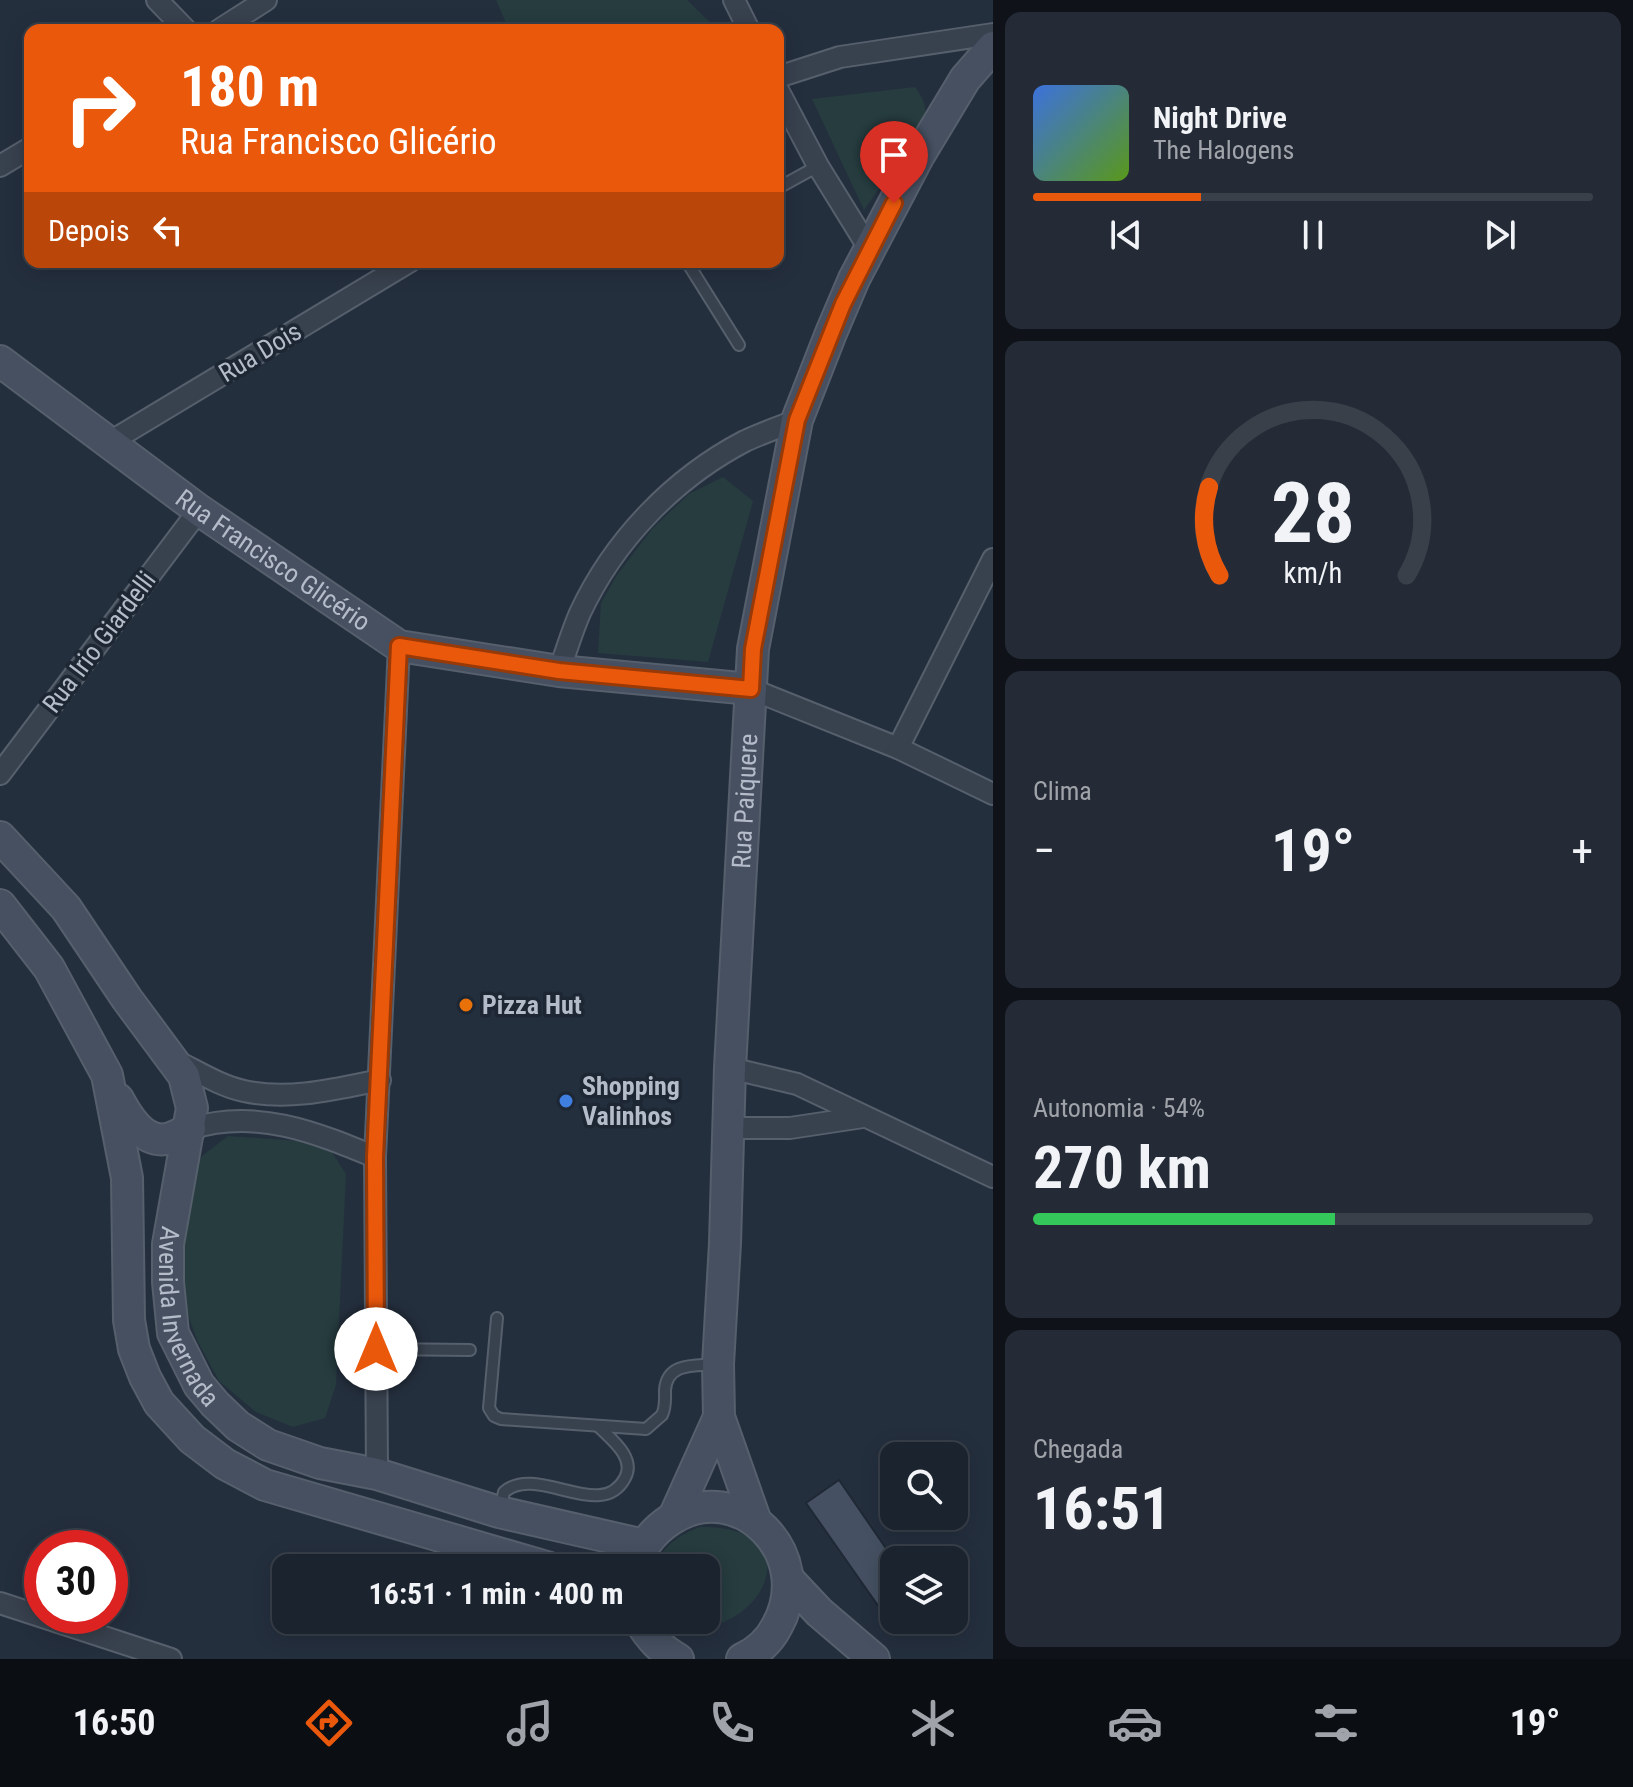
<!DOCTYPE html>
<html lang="pt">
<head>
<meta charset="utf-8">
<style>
	body { margin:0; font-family:"Roboto Condensed",sans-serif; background:#242b36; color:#f1f3f6; height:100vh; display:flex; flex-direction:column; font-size:30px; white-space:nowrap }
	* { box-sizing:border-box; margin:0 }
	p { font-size:26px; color:#a0a4aa }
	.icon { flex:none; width:44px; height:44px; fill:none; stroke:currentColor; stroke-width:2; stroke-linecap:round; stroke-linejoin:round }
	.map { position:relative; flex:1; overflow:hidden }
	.drawer { display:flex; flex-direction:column; gap:12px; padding:12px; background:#0f1319; width:640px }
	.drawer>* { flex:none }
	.hud { position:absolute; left:24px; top:24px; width:760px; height:244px; border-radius:16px; box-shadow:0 4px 20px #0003,0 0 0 2px #39404a; background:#ea580c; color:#fff; overflow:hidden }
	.tools { position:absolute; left:880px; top:1442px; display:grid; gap:16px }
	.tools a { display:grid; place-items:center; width:88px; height:88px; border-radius:16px; background:#1b232e; box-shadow:0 4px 20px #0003,0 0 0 2px #39404a; font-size:40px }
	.speed { position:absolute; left:24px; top:1530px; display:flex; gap:16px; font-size:40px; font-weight:700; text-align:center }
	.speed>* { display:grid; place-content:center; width:104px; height:104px; border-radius:50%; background:#1b232e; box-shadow:0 4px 20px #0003,0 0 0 2px #39404a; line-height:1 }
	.speed .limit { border:12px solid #d22; background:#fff; color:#111 }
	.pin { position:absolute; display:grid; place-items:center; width:68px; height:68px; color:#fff; margin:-82px -34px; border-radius:50% 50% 50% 0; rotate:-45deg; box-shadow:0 0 8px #0007 }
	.pin .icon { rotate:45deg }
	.me { position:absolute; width:88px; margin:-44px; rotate:0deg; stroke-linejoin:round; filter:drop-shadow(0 0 6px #0008) }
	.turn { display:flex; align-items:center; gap:28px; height:168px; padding:0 24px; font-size:36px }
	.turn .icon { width:104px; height:104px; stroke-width:2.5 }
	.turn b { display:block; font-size:56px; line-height:68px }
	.then { display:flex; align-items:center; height:76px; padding:0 24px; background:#0003; gap:16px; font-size:30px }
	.big { font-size:60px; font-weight:700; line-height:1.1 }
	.drawer .tile { flex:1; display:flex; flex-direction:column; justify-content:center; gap:12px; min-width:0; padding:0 28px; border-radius:16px; background:#242b36 }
	.drawer .dial { align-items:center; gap:0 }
	.dial svg { height:208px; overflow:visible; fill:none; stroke:#39404a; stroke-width:7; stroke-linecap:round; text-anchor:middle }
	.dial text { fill:#f1f3f6; stroke:none }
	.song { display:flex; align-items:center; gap:24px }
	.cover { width:96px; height:96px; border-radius:12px; background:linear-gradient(135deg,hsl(220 70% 55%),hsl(90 70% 35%)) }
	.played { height:8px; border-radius:4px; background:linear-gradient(90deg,#ea580c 30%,#39404a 30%) }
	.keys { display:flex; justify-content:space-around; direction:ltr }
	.heat { display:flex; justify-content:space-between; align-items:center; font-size:44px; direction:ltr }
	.charge { height:12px; border-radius:6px; background:linear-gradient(90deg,#34c759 54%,#39404a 0) }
	.trip { position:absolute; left:272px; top:1554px; width:448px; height:80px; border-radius:16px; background:#1b232e; box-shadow:0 4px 20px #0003,0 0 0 2px #39404a; font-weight:700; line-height:80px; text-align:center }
	.tabs { display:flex; height:128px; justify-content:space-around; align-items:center; background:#0b0e12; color:#a0a4aa }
	.tabs .icon { width:56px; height:56px }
	.tabs .selected { color:#ea580c }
	.tabs b { font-size:36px; color:#f1f3f6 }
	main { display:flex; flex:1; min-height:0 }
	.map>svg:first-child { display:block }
	.green { fill:#263c3f }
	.building { fill:#455162; stroke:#1f2835; stroke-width:2 }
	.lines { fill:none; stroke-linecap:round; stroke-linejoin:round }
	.lane-casing { stroke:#565f6c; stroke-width:14 }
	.street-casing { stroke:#565f6c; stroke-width:24 }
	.secondary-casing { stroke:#565f6c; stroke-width:34 }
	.lane { stroke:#38414e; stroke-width:10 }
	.street { stroke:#38414e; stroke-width:20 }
	.secondary { stroke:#465061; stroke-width:30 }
	.route-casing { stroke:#983908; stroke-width:20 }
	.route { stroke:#ea580c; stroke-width:14 }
	.food-dot { fill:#e8710a; stroke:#1d2633; stroke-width:3 }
	.shop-dot { fill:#3f7fe0; stroke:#1d2633; stroke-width:3 }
	.labels { text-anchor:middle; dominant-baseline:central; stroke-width:7; stroke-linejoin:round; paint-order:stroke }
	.street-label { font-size:26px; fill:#b4bcc9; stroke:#1d2633 }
	.poi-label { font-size:26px; font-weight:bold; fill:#b4bcc9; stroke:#1d2633; text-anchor:start }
</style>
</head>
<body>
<main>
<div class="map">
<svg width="993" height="1659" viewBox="0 0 993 1659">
	<rect width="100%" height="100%" fill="#242f3e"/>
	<g class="green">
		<polygon points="496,0 687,0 718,30 509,30"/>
		<path d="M915,87c11,15 13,24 7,41l-58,82 -52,-111z"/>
		<polygon points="723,477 753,501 708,662 598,653 601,603 617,575 652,529 689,494"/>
		<polygon points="228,1136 326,1143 346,1174 336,1385 325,1418 293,1427 256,1412 219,1381 198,1342 183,1302 186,1188 202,1156"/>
		<path d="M700,1527c127,-2 51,132 -36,93h42v-52h-51c7,-22 24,-33 45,-41z"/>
	</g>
	<polygon class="building" points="839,1480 894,1560 894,1596 879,1607 806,1503"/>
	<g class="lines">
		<defs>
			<g id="lane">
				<polyline points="778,188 818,166"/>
				<polyline points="687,262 739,345"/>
				<path d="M497,1318l-8,90 5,8 7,3 145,10 16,-14c4,-8 3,-16 3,-25 2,-28 30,-24 51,-26"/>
				<polyline points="376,1349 470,1350"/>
				<path d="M500,1511l4,-19c33,-29 97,31 121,-14 11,-20 -13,-38 -26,-51"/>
			</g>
			<g id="street">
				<polyline points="157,0 186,30"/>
				<polyline points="734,0 749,30"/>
				<polyline points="219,30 266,0"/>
				<polyline points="778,77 840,57 993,34"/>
				<polyline points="778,90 818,166 870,250"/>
				<polyline points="0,166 30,148"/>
				<polyline points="110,442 409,262"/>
				<path d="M559,671c7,-19 13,-40 21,-58 34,-73 94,-135 165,-172 17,-8 35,-14 52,-21"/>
				<polyline points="751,689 898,748 993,794"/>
				<polyline points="898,748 993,559"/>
				<polyline points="0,774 199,510"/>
				<path d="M176,1061c21,10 44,25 68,30 45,10 92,-2 136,-11"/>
				<polyline points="730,1068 797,1084 993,1177"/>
				<polyline points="729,1128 790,1128 863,1117"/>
				<path d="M190,1129c65,-21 125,3 185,28"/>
				<polyline points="377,1474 375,1157 399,646"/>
				<polyline points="0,1603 171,1659"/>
			</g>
			<g id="secondary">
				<path id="s1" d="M0,361l199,149 200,136 160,25 192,18"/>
				<path id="s2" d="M0,837l66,71 61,91 57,77 8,32 -24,136v38l5,51 26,52 16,19 23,22 30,19 52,18 57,11 122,38 145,33"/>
				<polyline points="0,905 49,968 107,1075 127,1178 129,1320 134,1349 145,1377 159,1403 192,1439 225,1464 265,1485 550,1568"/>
				<path d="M118,1099c9,17 25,44 48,40 8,-1 17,-7 24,-10"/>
				<polyline points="674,1517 719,1417"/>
				<path id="s3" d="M756,1522l-37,-105 -1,-53 7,-121 5,-175 23,-419 44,-229 34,-87 23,-54 64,-122 47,-78 28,-32"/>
				<path d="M635,1568c5,-21 17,-36 35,-48 68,-45 147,34 107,106 -7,14 -20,26 -35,33"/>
				<polyline points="789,1580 819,1612 874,1659"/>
				<path d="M639,1620c11,18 21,29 39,39"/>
			</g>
		</defs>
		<use href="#lane" class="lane-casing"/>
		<use href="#street" class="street-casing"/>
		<use href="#secondary" class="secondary-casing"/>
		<use href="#lane" class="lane"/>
		<use href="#street" class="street"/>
		<use href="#secondary" class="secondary"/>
	</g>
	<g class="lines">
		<defs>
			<polyline id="route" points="376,1349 375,1157 399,646 559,671 751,689 753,649 797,420 843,304 894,203"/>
		</defs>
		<use href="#route" class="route-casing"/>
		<use href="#route" class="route"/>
	</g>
	<circle class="food-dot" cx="466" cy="1005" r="8"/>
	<circle class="shop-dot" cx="566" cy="1101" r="8"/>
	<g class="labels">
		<g class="street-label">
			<text transform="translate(260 352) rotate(-31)">Rua Dois</text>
			<text stroke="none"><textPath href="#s1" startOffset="338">Rua Francisco Glicério</textPath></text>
			<text transform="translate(99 642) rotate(-53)">Rua Irio Giardelli</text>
			<text stroke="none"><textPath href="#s3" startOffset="728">Rua Paiquere</textPath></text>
			<text stroke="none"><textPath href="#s2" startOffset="550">Avenida Invernada</textPath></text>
		</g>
		<g class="poi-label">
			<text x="482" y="1005">Pizza Hut</text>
			<text x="582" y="1086">Shopping<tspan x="582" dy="30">Valinhos</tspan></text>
		</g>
	</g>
</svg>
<div class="tools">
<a><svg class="icon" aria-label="search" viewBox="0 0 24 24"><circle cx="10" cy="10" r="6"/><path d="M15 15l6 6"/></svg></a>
<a><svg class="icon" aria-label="layers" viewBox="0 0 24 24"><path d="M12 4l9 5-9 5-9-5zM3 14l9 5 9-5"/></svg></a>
</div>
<div class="speed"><div class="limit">30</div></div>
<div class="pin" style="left:894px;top:203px;background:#d93025"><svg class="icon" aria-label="arrive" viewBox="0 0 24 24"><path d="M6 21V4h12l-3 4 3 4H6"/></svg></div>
<svg class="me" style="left:376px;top:1349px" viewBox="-20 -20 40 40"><circle r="19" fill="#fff"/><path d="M0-13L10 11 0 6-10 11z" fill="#ea580c"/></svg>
<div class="trip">16:51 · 1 min · 400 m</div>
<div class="hud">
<div class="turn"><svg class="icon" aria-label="right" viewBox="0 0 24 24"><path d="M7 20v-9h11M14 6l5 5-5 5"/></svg><div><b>180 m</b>Rua Francisco Glicério</div></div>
<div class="then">Depois<svg class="icon" aria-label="left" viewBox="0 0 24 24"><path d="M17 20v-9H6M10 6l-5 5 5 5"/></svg></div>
</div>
</div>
<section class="drawer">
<div class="tile">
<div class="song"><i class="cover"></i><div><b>Night Drive</b><p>The Halogens</p></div></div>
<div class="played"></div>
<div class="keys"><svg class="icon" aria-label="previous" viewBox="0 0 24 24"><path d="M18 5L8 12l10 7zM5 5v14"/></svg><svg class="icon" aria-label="pause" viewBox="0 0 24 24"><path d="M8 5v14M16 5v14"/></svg><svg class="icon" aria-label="next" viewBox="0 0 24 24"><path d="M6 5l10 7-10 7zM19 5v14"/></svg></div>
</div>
<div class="tile dial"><svg viewBox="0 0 100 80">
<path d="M14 69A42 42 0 1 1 86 69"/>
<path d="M14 69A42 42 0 0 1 10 35" stroke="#ea580c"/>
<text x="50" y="56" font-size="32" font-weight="700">28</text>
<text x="50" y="72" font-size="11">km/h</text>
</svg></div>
<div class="tile"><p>Clima</p>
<div class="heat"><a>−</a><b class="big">19°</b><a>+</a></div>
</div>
<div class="tile"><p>Autonomia · 54%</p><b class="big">270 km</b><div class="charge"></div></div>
<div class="tile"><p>Chegada</p><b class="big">16:51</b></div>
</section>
</main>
<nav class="tabs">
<b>16:50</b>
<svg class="icon selected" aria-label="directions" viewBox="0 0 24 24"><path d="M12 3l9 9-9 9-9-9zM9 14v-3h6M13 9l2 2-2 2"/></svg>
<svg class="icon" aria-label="music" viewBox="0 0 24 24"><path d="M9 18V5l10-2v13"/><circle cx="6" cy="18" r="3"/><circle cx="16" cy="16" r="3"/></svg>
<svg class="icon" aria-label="phone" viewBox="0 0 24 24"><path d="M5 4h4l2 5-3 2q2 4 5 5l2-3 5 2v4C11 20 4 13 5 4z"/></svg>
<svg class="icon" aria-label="climate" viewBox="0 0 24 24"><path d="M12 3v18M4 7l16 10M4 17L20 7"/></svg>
<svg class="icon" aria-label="car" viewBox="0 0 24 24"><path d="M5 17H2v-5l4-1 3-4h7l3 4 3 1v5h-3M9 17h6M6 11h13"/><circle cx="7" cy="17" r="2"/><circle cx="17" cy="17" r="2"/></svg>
<svg class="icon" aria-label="filters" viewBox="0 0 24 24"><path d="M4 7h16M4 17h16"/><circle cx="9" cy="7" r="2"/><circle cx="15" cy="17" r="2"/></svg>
<b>19°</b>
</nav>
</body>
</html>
